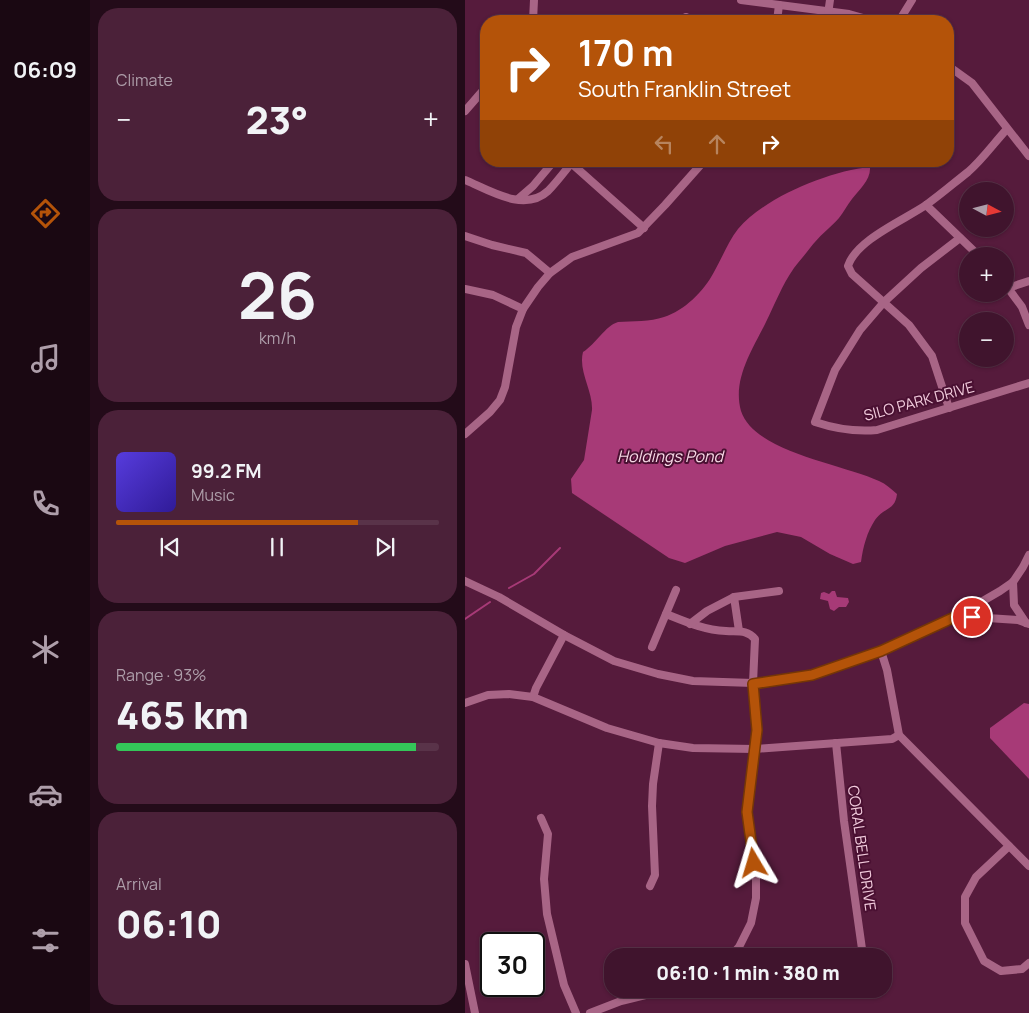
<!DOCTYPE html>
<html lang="en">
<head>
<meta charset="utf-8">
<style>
	body { margin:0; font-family:Manrope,sans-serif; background:#4b2139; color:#f1f3f6; height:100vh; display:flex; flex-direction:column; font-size:19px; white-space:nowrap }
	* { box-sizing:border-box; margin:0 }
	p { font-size:16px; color:#ae9eaa }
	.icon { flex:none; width:28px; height:28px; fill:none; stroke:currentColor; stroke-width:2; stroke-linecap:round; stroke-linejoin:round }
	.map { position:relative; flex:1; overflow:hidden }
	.sheet { display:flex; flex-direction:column; gap:8px; padding:8px; background:#230b19; width:375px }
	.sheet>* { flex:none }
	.banner { position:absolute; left:15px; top:15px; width:474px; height:152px; border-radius:20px; box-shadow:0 1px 4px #0004,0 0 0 1px #593349; background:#b45309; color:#fff; overflow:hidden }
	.needle { width:32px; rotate:97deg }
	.fabs { position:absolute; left:494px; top:182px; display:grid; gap:10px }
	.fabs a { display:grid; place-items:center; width:55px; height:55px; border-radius:50%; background:#40142d; box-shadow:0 1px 4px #0004,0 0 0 1px #593349; font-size:25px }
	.speed { position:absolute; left:15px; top:932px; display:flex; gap:10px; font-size:25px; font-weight:700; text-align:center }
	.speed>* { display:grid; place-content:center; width:65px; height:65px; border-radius:50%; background:#40142d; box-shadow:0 1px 4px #0004,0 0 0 1px #593349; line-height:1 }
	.speed .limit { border:2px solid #111; border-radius:8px; background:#fff; color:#111 }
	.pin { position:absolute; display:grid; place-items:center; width:42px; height:42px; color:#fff; margin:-21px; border:2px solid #fff; border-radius:50%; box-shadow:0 1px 5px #0007 }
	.me { position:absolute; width:55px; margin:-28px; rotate:353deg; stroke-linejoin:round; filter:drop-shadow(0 0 4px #0008) }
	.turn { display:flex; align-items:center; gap:18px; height:105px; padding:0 15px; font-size:22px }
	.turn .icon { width:65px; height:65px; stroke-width:2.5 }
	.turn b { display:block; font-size:35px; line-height:42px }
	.lanes { display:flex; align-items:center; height:48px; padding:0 15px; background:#0003; justify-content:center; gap:25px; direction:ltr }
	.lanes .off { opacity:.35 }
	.big { font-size:38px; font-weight:800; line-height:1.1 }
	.sheet .widget { flex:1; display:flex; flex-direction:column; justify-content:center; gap:8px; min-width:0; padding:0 18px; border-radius:20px; background:#4b2139 }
	.sheet .dial { align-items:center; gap:0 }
	.dial b { font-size:65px; line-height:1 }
	.song { display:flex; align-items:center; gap:15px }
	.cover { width:60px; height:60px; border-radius:8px; background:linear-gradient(135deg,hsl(250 70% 55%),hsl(250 70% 35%)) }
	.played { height:5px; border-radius:2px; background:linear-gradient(90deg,#b45309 75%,#593349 75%) }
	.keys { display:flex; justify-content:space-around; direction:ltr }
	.heat { display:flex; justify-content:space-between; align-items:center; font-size:28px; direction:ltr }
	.charge { height:8px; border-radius:4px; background:linear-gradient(90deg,#34c759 93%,#593349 0) }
	.trip { position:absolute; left:139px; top:948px; width:288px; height:50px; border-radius:20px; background:#40142d; box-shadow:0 1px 4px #0004,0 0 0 1px #593349; font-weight:800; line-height:50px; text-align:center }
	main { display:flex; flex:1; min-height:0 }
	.dock { display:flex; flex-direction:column; width:90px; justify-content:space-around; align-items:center; background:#1a0812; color:#ae9eaa }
	.dock .icon { width:35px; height:35px }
	.dock .current { color:#b45309 }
	.dock b { font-size:22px; color:#f1f3f6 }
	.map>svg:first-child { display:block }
	.water { fill:#a73a77 }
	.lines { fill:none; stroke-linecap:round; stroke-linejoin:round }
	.stream { stroke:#a73a77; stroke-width:2 }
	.minor { stroke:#a86586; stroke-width:8 }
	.route-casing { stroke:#753606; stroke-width:12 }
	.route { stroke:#b45309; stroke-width:9 }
	.labels { text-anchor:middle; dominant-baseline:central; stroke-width:4; stroke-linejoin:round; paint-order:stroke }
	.street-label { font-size:15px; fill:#f2ccdd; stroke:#4a1032 }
	.water-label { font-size:16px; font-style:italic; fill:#f7d9e6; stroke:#4a1032 }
</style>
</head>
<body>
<main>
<nav class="dock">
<b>06:09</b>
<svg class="icon current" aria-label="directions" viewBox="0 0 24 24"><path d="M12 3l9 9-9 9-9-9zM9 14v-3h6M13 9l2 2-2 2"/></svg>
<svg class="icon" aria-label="music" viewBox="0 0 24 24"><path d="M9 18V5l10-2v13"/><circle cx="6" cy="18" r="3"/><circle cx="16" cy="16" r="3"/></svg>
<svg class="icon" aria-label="phone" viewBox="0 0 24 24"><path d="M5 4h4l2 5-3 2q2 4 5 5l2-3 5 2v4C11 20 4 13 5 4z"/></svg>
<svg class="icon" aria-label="climate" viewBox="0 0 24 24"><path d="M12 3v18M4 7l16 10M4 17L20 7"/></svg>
<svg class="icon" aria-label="car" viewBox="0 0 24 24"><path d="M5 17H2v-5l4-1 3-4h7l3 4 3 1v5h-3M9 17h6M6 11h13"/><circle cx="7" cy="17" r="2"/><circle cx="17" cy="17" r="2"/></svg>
<svg class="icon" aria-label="filters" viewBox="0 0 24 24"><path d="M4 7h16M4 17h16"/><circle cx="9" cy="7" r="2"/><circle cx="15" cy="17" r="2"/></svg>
</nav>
<section class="sheet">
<div class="widget"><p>Climate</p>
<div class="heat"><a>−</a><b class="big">23°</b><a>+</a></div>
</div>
<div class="widget dial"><b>26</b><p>km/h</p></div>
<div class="widget">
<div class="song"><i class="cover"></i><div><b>99.2 FM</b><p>Music</p></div></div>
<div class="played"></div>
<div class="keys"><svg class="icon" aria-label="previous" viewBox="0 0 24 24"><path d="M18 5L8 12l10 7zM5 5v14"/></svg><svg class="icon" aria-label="pause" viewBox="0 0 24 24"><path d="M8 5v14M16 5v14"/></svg><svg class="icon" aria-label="next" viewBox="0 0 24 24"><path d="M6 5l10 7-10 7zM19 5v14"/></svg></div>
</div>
<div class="widget"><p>Range · 93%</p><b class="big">465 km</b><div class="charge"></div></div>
<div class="widget"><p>Arrival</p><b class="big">06:10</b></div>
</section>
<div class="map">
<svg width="564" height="1013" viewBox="0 0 564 1013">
	<rect width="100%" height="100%" fill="#561b3c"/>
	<g class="water">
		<path d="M405,167c1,13 -11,23 -18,32 -5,6 -8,13 -13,19 -9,10 -20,18 -29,30 -5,7 -11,13 -16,20 -12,17 -19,36 -28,54 -13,27 -34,57 -25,89 13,41 102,53 138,70 7,3 12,8 18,13 -2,17 -13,13 -22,26 -8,12 -12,27 -14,42l-8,2 -23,-10 -29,-17 -24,-5 -52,14 -40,17 -16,-5 -97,-65 -1,-14 13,-19 8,-50c1,-19 -14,-39 -9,-58 13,-8 22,-26 35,-30 15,-1 32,0 46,-5 20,-6 40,-26 50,-45 8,-14 14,-30 24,-43 27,-32 91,-58 132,-62z"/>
		<polygon points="367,591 370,591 372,597 383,598 384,602 381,607 374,607 369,611 365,609 363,601 355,599 356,593 359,592 364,594"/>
		<polygon points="559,703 564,704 564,779 525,738 525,728"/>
	</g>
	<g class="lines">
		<g class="stream">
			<polyline points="44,588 69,574 95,548"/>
			<polyline points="0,619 25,602"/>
		</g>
		<g class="minor">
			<polyline points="276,0 384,14 409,21"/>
			<polyline points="68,21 69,0"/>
			<polyline points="220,21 221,17"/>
			<polyline points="312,21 314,5"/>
			<polyline points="362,21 365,0"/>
			<polyline points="434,21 447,0"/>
			<polyline points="482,65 507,83 564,156"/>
			<polyline points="0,111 21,87"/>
			<polyline points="106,163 179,228"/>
			<path d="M0,180c24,10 59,33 83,11 9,-9 17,-20 25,-30"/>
			<polyline points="53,199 68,186 89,161"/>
			<polyline points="461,205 514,256"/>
			<polyline points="0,236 27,245 61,253 85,273"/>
			<path d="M495,238l-39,30 -37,34 -24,28 -25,40 -20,52c21,7 40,10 62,8l152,-47"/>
			<polyline points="540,284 557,307 564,325"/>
			<polyline points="543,288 564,281"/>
			<polyline points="0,289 28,295 58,309"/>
			<path d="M484,408l-17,-52 -23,-31 -57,-51 -4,-8c8,-26 56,-46 78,-61 14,-10 28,-22 42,-33 14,-12 26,-29 39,-43"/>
			<polyline points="0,434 25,412 35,400 40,387 51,327 58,309 73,287 85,273 107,257 173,233 200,205 239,161"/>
			<polyline points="0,581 34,597 99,635 149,661 193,674 228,681 288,683 347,675 416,651 492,616 535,591 548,582 558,567 564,555"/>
			<polyline points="548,582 549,605 561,623"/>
			<polyline points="269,597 274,631"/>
			<path d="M201,614c20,8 38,16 60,17 11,1 21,-2 29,8l-2,44 4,47 -10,82 9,67v19l-5,25 -12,24 -8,9"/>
			<polyline points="492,616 553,620 564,624"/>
			<polyline points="225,624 242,611 269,597 314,591"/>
			<polyline points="187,647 211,590"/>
			<polyline points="416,651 422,670 434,735 564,866"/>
			<polyline points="68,697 71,688 99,635"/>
			<polyline points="0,703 23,695 44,694 68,697 142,728 194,743 228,748 290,749 427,739 434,735"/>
			<polyline points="371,743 379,821 398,956"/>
			<polyline points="76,818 83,834 79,879 82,914 99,985 111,1013"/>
			<polyline points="544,846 511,877 500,897 500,923 519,961 536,971 557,969 564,963"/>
			<polyline points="185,886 190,875 187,806 188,784 194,743"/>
			<polyline points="0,964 10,1013"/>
			<polyline points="125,1013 156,1001 205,989"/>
		</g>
	</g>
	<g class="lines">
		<defs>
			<polyline id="route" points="289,863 282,812 292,730 288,684 347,675 416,651 492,616 507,617"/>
		</defs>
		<use href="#route" class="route-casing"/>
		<use href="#route" class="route"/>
	</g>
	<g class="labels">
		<g class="street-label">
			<text transform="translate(454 401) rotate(-15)">SILO PARK DRIVE</text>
			<text transform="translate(397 848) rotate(82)">CORAL BELL DRIVE</text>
		</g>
		<g class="water-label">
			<text x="205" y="456">Holdings Pond</text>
		</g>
	</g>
</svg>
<div class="fabs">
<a><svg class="needle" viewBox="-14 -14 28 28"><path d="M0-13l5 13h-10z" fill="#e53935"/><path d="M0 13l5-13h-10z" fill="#ae9eaa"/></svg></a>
<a>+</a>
<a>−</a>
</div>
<div class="speed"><div class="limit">30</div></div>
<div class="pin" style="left:507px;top:617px;background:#d93025"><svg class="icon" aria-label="arrive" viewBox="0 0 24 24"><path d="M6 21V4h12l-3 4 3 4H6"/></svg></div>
<svg class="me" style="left:289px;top:863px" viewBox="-20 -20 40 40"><path d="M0-17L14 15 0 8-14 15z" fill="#b45309" stroke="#fff" stroke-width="4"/></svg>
<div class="trip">06:10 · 1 min · 380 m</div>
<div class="banner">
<div class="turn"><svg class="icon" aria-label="right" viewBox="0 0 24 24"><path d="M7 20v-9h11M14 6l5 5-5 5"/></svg><div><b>170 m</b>South Franklin Street</div></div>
<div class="lanes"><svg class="icon off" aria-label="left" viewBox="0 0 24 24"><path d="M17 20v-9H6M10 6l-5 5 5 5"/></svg><svg class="icon off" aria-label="ahead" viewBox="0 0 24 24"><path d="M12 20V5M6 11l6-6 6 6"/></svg><svg class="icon" aria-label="right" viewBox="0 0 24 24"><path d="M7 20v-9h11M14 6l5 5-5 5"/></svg></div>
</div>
</div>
</main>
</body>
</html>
